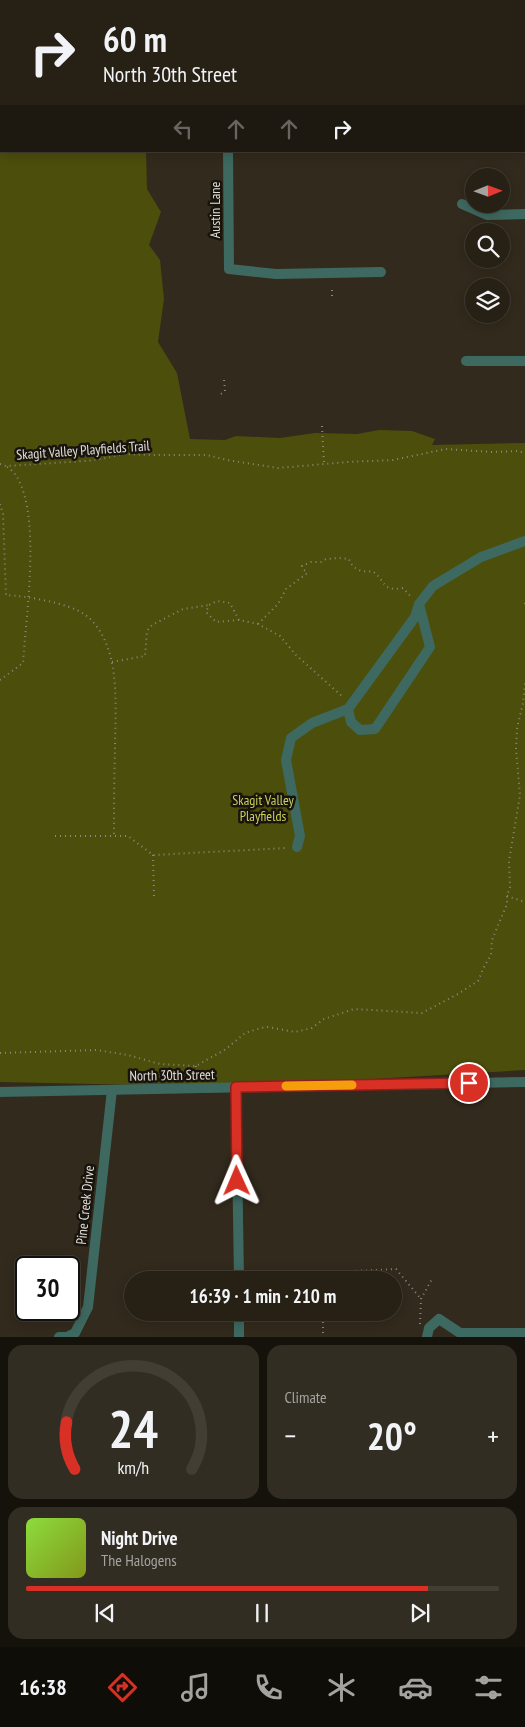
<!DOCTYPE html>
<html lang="en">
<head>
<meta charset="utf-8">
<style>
	body { margin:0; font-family:"PT Sans Narrow",sans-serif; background:#322d22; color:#f1f3f6; height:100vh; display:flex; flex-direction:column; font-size:19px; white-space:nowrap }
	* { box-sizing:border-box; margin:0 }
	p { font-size:16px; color:#a4a3a0 }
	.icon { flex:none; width:28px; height:28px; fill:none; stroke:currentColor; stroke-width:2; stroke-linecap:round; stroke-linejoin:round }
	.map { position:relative; height:1337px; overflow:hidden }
	.sheet { display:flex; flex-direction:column; gap:8px; padding:8px; background:#15120c; flex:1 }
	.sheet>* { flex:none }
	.banner { position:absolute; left:0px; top:0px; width:525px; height:152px; box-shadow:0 2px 12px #0003,0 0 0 1px #423e34; background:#262015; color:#f1f3f6; overflow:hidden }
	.needle { width:32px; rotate:89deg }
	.controls { position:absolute; left:465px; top:168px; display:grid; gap:10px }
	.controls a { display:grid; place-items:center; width:45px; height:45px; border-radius:50%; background:#262015; box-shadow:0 2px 12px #0003,0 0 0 1px #423e34; font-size:25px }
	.speed { position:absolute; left:15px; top:1256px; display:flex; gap:10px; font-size:25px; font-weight:700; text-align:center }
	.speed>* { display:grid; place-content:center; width:65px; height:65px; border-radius:50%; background:#262015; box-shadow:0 2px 12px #0003,0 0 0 1px #423e34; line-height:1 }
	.speed .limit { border:2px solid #111; border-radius:8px; background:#fff; color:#111 }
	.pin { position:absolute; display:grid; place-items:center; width:42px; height:42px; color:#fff; margin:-21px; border:2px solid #fff; border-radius:50%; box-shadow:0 1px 5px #0007 }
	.me { position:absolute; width:55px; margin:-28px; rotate:359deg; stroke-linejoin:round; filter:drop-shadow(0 0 4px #0008) }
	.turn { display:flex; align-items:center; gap:18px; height:105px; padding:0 20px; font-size:22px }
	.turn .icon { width:65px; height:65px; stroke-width:2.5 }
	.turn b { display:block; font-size:35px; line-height:42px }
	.lanes { display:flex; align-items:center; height:48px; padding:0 20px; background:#0003; justify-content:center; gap:25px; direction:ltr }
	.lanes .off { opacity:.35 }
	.big { font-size:38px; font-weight:800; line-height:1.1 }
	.sheet .widget { flex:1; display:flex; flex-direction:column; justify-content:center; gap:8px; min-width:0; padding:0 18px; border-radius:15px; background:#322d22 }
	.sheet .dial { align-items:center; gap:0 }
	.dial svg { height:130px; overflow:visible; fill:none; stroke:#423e34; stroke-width:7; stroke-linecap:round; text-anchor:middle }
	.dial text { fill:#f1f3f6; stroke:none }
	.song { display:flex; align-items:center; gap:15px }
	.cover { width:60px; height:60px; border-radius:8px; background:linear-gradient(135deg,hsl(90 70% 55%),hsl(70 70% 35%)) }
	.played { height:5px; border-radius:2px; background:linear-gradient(90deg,#d93025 85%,#423e34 85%) }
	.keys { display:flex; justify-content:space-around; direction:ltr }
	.heat { display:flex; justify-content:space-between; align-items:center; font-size:28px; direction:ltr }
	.sheet .tiles { flex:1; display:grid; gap:8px; grid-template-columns:1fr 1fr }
	.widget:last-child { grid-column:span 2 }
	.trip { position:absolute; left:124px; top:1271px; width:278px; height:50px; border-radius:25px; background:#262015; box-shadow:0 2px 12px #0003,0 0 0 1px #423e34; font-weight:800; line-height:50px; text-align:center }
	.menu { display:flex; height:80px; justify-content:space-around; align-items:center; background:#0f0d08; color:#a4a3a0 }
	.menu .icon { width:35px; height:35px }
	.menu .selected { color:#d93025 }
	.menu b { font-size:22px; color:#f1f3f6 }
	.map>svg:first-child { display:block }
	.green { fill:#4c4e0c }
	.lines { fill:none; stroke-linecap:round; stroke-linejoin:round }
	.path { stroke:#8e887c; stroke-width:2; stroke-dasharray:1 4; stroke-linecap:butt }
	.minor { stroke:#3e6960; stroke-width:10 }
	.route-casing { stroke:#8d1f18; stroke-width:12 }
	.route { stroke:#d93025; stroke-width:9 }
	.slow { stroke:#f59e0b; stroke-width:9 }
	.labels { text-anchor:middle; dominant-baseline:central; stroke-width:5; stroke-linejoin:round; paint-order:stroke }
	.street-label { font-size:14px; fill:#e4dfd6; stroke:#17130d }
	.park-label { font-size:14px; fill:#cad059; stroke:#17130d }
</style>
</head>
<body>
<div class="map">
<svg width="525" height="1337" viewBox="0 0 525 1337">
	<rect width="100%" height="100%" fill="#322a1c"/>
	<polygon class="green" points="0,0 131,0 131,1 1,1 1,151 146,151 147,189 161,212 149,245 160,260 164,299 158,342 177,373 190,439 225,440 236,436 280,438 315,433 357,434 379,430 412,431 435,439 432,445 525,443 525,1070 236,1087 0,1082"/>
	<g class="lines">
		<g class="path">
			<polyline points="332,290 332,299"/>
			<polyline points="221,394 225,391 224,379 222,377"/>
			<polyline points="322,426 324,464"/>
			<polyline points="0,464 6,466 85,461 107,458 122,454 156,455 207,455 227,460 278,468 348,462 393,460 446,449 492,452 518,451 525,453"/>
			<path d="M0,504l3,10 3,81c20,1 62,8 78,19 39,28 31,95 31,137 -1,28 -1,56 -1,84"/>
			<polyline points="525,603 525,604"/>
			<polyline points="239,620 230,603 217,601 209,605 206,612 216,622 239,620 258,624 280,636 296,655 344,698"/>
			<path d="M258,624l20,-20 8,-15 20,-15 1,-2 -3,-2 -2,-4 9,-4h10l5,-3 13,-1 10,1c3,10 13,14 23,12 14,9 9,21 31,17l9,10"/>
			<polyline points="112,662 145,656 147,631 152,625 183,609 209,605"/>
			<path d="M0,680l23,-17c3,-48 18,-145 -6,-186 -2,-4 -7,-8 -11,-11"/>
			<polyline points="55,836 128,836 153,855 286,848"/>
			<polyline points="153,855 154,897"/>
			<polyline points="507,896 525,902"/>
			<polyline points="0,1053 96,1050 128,1055 160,1064 196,1066 226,1049 245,1033 261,1028 268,1027 295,1032 312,1028 324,1019 354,1009 422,1013 458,994 478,981 485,965 491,955 492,940 507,904 507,896 510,887 509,861 520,795 516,749 517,728 523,703 525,683"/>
			<polyline points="196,1066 197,1079"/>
			<polyline points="325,1280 331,1272 396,1269 421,1299"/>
			<polyline points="323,1312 323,1337"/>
			<polyline points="420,1324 421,1299 432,1279"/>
		</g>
		<g class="minor">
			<polyline points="228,0 228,1"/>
			<polyline points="524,60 525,60"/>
			<polyline points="228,151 229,269 276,274 381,272"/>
			<polyline points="462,204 487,215 525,214"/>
			<polyline points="466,361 525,361"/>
			<polyline points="419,604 430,647 375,729 360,730 351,722 348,709 415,617 419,604 433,586 481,557 525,541"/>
			<polyline points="297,847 300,836 286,760 291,738 312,723 348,709"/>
			<polyline points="236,1087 239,1280"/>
			<polyline points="0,1092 525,1082"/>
			<polyline points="239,1312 239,1337"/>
			<polyline points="59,1337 67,1337 75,1333 88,1307 112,1090"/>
			<polyline points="427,1337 429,1328 439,1319 460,1333 525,1333"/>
		</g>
	</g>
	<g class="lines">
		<defs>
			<polyline id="route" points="237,1181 236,1087 469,1083"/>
		</defs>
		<use href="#route" class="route-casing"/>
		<use href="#route" class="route"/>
		<polyline class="slow" points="286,1086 352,1085"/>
	</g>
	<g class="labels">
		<g class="street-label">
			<text transform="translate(215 210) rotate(-90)">Austin Lane</text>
			<text transform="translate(83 450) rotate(-4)">Skagit Valley Playfields Trail</text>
			<text transform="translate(172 1075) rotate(-1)">North 30th Street</text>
			<text transform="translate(85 1205) rotate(-84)">Pine Creek Drive</text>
		</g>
		<g class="park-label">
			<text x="263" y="800">Skagit Valley<tspan x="263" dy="16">Playfields</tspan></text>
		</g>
	</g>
</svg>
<div class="controls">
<a><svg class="needle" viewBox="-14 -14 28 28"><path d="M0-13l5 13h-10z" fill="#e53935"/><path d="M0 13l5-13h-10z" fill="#a4a3a0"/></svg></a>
<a><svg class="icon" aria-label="search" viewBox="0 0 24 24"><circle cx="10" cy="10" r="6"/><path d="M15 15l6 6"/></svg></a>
<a><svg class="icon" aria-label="layers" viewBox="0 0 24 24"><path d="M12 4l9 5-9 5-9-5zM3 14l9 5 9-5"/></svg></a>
</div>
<div class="speed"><div class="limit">30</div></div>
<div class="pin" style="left:469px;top:1083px;background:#d93025"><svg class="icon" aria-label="arrive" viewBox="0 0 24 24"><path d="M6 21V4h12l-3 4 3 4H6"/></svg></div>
<svg class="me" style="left:237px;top:1181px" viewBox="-20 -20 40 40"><path d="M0-17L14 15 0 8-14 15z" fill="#d93025" stroke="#fff" stroke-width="4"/></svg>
<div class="trip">16:39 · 1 min · 210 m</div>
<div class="banner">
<div class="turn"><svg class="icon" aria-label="right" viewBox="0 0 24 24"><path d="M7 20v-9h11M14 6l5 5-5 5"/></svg><div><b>60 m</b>North 30th Street</div></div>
<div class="lanes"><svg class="icon off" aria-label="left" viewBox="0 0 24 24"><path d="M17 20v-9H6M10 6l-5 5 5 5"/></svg><svg class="icon off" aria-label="ahead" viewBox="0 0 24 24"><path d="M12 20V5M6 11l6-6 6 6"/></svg><svg class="icon off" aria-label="ahead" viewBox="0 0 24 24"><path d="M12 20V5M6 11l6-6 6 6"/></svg><svg class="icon" aria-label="right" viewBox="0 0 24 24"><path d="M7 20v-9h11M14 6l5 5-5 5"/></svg></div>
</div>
</div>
<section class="sheet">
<div class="tiles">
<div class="widget dial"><svg viewBox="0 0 100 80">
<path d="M14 69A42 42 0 1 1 86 69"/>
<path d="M14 69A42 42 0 0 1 9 40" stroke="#d93025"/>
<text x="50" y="56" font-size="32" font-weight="700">24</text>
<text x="50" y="72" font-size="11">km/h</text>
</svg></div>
<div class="widget"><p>Climate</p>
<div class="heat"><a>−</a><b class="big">20°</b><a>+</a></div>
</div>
<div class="widget">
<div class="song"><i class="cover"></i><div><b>Night Drive</b><p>The Halogens</p></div></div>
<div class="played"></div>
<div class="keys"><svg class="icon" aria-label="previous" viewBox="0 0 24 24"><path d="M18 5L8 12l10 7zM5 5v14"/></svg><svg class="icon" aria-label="pause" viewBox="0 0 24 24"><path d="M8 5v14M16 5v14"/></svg><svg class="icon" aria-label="next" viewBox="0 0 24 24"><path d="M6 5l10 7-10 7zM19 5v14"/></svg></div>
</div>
</div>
</section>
<nav class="menu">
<b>16:38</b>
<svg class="icon selected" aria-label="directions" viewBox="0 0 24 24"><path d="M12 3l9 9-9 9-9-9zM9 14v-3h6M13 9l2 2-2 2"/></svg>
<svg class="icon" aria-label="music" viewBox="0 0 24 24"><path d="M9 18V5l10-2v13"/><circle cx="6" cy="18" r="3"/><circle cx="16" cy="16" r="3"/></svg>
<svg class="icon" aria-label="phone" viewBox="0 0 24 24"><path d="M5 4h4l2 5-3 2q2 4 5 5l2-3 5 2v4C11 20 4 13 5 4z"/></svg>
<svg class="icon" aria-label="climate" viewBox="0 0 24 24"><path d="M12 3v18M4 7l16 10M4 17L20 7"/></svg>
<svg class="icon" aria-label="car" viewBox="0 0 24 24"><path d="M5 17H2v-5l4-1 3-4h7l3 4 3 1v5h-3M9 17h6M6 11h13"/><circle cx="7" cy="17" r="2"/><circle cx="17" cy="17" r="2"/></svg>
<svg class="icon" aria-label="filters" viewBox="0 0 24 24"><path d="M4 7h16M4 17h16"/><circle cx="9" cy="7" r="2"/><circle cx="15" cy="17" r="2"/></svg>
</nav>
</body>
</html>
